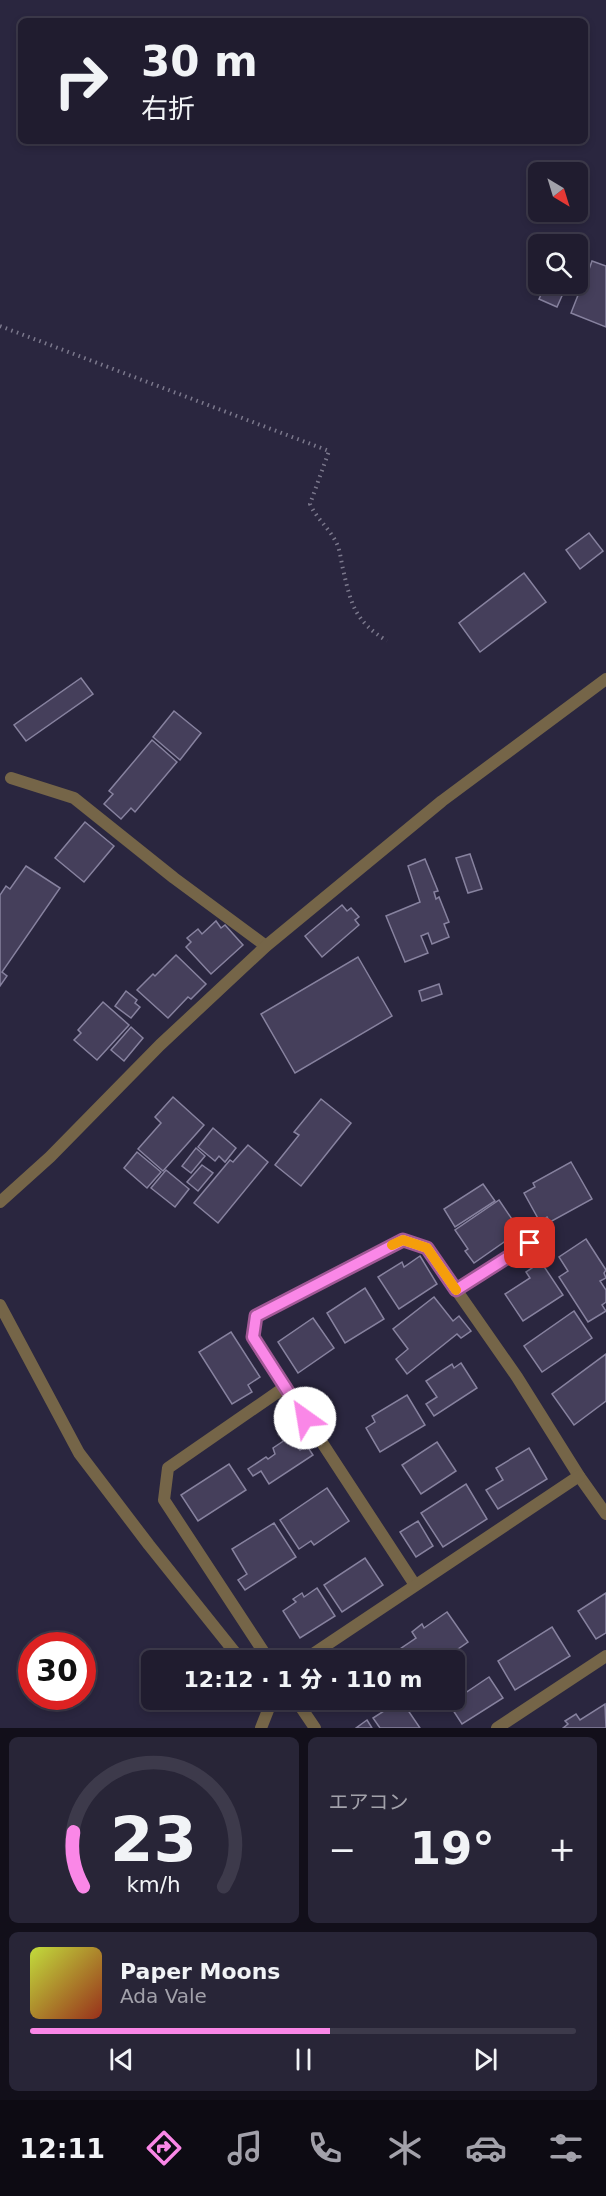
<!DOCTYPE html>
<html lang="ja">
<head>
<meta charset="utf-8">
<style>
	body { margin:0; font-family:"DejaVu Sans","Noto Sans JP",sans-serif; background:#282537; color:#f1f3f6; height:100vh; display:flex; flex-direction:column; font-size:22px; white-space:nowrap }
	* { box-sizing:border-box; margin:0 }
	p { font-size:20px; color:#a2a1aa }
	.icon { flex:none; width:33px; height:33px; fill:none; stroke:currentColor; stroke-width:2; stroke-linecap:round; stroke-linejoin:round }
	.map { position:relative; height:1728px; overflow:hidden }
	.details { display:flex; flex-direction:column; gap:9px; padding:9px; background:#120f1a; flex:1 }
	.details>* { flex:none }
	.banner { position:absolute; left:18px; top:18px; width:570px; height:126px; border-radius:9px; box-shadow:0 3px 9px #0003,0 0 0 2px #3d3a4b; background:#201c2f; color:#f1f3f6; overflow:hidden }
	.needle { width:39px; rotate:142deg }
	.fabs { position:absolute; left:528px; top:162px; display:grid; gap:12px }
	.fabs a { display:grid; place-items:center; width:60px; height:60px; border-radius:9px; background:#201c2f; box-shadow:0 3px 9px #0003,0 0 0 2px #3d3a4b; font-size:30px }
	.speed { position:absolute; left:18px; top:1632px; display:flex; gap:12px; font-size:30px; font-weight:700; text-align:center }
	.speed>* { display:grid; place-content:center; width:78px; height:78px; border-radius:50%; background:#201c2f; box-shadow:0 3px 9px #0003,0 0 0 2px #3d3a4b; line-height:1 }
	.speed .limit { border:9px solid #d22; background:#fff; color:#111 }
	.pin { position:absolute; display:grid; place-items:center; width:51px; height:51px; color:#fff; margin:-26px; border-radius:12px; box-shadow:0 3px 9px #0006 }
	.me { position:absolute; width:66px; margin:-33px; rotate:328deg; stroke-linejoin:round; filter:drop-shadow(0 0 4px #0008) }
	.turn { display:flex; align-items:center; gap:21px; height:126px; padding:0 24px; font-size:27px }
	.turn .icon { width:78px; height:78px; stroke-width:2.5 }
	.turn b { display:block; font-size:42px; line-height:51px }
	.big { font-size:45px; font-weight:800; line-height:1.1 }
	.details .card { flex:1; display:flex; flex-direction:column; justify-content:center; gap:9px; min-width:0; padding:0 21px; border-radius:9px; background:#282537 }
	.details .dial { align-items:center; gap:0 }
	.dial svg { height:156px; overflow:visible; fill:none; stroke:#3d3a4b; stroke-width:7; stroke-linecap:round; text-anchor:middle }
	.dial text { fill:#f1f3f6; stroke:none }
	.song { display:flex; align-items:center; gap:18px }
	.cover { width:72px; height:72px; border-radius:9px; background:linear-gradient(135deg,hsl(70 70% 55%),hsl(10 70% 35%)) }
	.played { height:6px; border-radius:3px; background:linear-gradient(90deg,#fa87e7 55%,#3d3a4b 55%) }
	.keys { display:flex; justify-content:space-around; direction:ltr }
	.heat { display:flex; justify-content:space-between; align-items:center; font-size:33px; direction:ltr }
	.details .tiles { flex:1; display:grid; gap:9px; grid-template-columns:1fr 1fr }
	.card:last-child { grid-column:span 2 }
	.trip { position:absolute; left:141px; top:1650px; width:324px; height:60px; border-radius:9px; background:#201c2f; box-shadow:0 3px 9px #0003,0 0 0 2px #3d3a4b; font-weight:800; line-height:60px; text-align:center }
	.tabs { display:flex; height:96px; justify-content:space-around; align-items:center; background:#0d0b13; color:#a2a1aa }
	.tabs .icon { width:42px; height:42px }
	.tabs .on { color:#fa87e7 }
	.tabs b { font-size:27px; color:#f1f3f6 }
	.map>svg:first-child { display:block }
	.building { fill:#453f5b; stroke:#87829f; stroke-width:1.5 }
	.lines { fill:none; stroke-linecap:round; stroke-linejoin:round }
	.path { stroke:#7b788c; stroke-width:4; stroke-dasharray:1.5 4.5; stroke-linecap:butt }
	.minor { stroke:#756548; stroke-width:12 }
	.route-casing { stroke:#a25896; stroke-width:15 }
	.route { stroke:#fa87e7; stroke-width:10 }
	.slow { stroke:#f59e0b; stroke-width:10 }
</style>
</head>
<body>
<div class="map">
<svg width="606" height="1728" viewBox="0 0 606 1728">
	<rect width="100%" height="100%" fill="#2a263f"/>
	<g class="building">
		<polygon points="592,261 606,266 606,327 571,313 582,285 579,284 584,273 587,275"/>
		<polygon points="546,284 575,284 571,292 565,289 557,307 539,299"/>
		<polygon points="589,533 603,551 580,569 566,550"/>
		<polygon points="524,573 546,602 480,652 459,623"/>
		<polygon points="81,678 93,694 26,741 14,725"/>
		<polygon points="174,711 201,733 180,760 153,737"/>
		<polygon points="152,740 177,762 135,812 131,808 121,819 104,804 113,794 109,791"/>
		<polygon points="85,822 114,846 84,882 55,858"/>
		<polygon points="470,854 482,889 468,893 456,858"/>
		<polygon points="425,859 438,891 434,892 436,899 439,897 449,922 444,924 449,937 432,944 428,933 421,936 428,953 405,962 386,916 420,902 408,866"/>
		<polygon points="26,866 60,888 2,972 7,976 0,986 0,895 6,886 10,889"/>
		<polygon points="342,905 347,911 351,908 359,917 355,920 359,925 322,957 305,936"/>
		<polygon points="216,921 221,928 225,925 243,945 211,974 186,947 191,942 187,938 198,929 202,934"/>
		<polygon points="176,955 206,984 191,999 188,997 168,1018 137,990 153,974 155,976"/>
		<polygon points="358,957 392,1016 295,1073 261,1014"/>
		<polygon points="439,984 442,994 422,1001 419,991"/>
		<polygon points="126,991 137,1000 135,1003 140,1007 131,1018 115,1006"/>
		<polygon points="103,1002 129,1025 97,1060 74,1040 81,1033 78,1030"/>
		<polygon points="131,1027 143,1038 124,1061 111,1050"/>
		<polygon points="173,1097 204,1125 163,1171 138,1149 161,1123 155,1117"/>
		<polygon points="321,1099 351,1123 301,1186 275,1165 299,1135 294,1132"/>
		<polygon points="213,1128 236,1148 225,1162 219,1156 215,1161 198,1147"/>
		<polygon points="248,1145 268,1162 218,1223 194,1203 230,1160 233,1162"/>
		<polygon points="196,1148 205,1156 191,1173 182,1166"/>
		<polygon points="137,1152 161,1172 147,1188 124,1168"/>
		<polygon points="571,1162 592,1199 550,1222 547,1217 540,1222 524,1193 535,1187 533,1183"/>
		<polygon points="202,1165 213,1173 198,1191 187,1182"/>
		<polygon points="166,1170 189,1189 175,1207 151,1188"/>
		<polygon points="483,1184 495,1201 455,1227 444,1209"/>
		<polygon points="499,1200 520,1231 474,1263 465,1251 468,1249 455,1230"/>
		<polygon points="586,1239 606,1270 604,1273 606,1278 600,1281 606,1290 606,1302 602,1305 606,1311 588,1322 559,1277 568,1271 559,1257"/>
		<polygon points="420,1256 437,1284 399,1309 378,1277 402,1262 404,1267"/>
		<polygon points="541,1262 563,1295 523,1321 505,1294 530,1278 526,1272"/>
		<polygon points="365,1288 384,1319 345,1343 327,1313"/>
		<polygon points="434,1297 453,1321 459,1316 471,1331 461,1338 457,1334 407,1374 396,1359 408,1349 393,1329"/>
		<polygon points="574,1311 592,1338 542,1372 524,1346"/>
		<polygon points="313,1318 334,1348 298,1373 278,1342"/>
		<polygon points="231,1332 260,1377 248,1385 252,1392 232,1404 199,1352"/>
		<polygon points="606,1354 606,1401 574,1425 552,1394"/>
		<polygon points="461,1363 477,1388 434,1416 426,1404 437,1397 426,1381 452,1364 454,1368"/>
		<polygon points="407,1395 425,1425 380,1452 366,1428 375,1422 372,1416"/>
		<polygon points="291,1436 300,1450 307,1446 313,1455 269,1484 261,1471 253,1476 248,1469 266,1457 268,1459 275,1454 273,1448"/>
		<polygon points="437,1442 456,1471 421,1494 402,1465"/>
		<polygon points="529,1448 547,1479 498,1509 486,1490 503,1480 496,1468"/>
		<polygon points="229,1464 246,1490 198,1521 181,1495"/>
		<polygon points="466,1484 487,1519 443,1547 421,1513"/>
		<polygon points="327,1488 349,1521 314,1545 311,1541 299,1549 280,1520"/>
		<polygon points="418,1521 433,1546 416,1557 400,1532"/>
		<polygon points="274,1523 296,1557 245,1590 238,1580 247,1574 232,1549"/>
		<polygon points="365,1558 383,1585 342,1612 324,1585"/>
		<polygon points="317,1588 335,1616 300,1638 283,1611 296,1602 293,1599 302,1593 304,1597"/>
		<polygon points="606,1593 606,1633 596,1639 578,1611"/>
		<polygon points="447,1612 468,1642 442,1660 409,1660 400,1649 416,1638 412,1632 422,1624 424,1628"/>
		<polygon points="552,1627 570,1656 515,1690 498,1661"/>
		<polygon points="489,1677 503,1698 462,1724 449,1704"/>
		<polygon points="352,1700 373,1700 359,1709"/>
		<polygon points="401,1700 420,1728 380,1728 373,1718"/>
		<polygon points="605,1704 606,1728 563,1728 568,1724 565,1721 576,1714 580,1720"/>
		<polygon points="367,1720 372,1728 356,1728"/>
	</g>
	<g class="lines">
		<path class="path" d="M0,326l329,125 -19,53c6,14 19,24 26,38 4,7 5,19 7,27 8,36 12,52 44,72"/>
		<g class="minor">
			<polyline points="11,778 74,798 174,878 266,946"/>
			<polyline points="0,1202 50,1157 160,1045 266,946 442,801 606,679"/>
			<polyline points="456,1290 549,1232"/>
			<polyline points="0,1305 79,1453 149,1545 241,1660"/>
			<polyline points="415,1585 253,1337 256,1316 403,1240 427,1248 517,1377 579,1476 606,1514"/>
			<polyline points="269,1660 164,1500 168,1468 285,1387"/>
			<polyline points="304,1660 579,1476"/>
			<polyline points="296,1700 315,1728"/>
			<polyline points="261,1728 272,1700"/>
			<polyline points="497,1728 606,1656"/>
		</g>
	</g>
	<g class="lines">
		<defs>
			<polyline id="route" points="305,1418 253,1337 256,1316 403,1240 427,1248 456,1290 530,1243"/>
		</defs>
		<use href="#route" class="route-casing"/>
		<use href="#route" class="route"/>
		<polyline class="slow" points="392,1245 403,1240 427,1248 456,1290"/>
	</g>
</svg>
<div class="fabs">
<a><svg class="needle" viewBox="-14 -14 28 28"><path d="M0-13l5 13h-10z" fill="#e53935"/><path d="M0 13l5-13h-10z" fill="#a2a1aa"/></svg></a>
<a><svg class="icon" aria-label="search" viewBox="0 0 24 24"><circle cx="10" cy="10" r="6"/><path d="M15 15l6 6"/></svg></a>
</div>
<div class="speed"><div class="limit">30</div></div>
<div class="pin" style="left:530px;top:1243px;background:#d93025"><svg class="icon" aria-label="arrive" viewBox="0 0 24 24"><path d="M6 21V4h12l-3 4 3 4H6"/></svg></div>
<svg class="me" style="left:305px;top:1418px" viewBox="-20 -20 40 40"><circle r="19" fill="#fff"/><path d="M0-13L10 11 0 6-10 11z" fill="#fa87e7"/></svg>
<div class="trip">12:12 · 1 分 · 110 m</div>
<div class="banner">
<div class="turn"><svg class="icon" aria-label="right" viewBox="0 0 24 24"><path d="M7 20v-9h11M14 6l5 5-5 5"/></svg><div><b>30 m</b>右折</div></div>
</div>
</div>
<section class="details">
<div class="tiles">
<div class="card dial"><svg viewBox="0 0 100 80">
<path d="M14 69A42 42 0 1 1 86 69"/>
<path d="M14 69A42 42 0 0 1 9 41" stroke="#fa87e7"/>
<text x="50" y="56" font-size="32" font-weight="700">23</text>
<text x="50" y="72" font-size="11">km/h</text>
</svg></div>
<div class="card"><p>エアコン</p>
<div class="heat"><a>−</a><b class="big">19°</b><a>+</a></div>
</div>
<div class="card">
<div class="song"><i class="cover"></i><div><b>Paper Moons</b><p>Ada Vale</p></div></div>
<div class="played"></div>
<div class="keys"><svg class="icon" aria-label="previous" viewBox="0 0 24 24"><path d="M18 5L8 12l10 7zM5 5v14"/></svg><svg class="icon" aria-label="pause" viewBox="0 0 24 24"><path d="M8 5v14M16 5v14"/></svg><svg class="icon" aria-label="next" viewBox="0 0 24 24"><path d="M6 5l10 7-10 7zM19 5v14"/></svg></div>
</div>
</div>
</section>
<nav class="tabs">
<b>12:11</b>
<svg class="icon on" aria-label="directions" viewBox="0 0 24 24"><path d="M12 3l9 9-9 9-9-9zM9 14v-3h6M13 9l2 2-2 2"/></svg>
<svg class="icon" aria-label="music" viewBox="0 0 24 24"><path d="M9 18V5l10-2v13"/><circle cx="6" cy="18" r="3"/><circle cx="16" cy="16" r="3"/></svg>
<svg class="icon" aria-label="phone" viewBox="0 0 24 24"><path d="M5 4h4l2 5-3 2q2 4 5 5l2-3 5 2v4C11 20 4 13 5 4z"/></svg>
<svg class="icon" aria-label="climate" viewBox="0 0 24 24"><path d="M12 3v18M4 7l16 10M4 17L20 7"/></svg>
<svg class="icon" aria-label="car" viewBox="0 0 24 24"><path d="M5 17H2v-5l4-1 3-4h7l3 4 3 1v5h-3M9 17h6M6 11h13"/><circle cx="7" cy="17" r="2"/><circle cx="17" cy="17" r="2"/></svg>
<svg class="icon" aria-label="filters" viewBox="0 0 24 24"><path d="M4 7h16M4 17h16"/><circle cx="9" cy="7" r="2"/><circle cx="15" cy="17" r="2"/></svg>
</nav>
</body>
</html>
